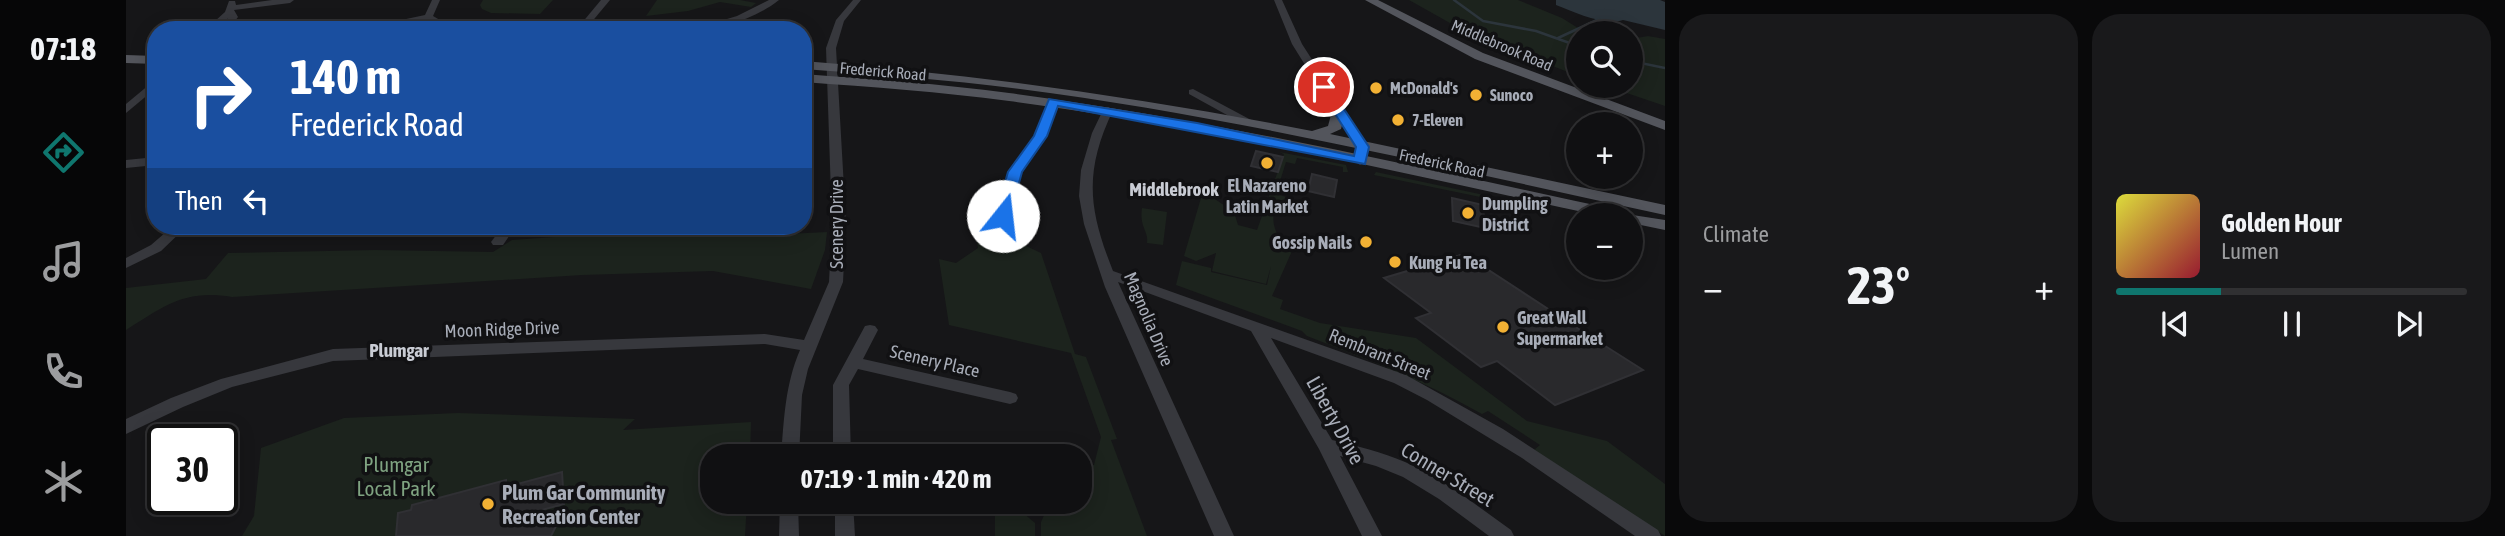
<!DOCTYPE html>
<html lang="en">
<head>
<meta charset="utf-8">
<style>
	body { margin:0; font-family:"Asap Condensed",sans-serif; background:#19191b; color:#f1f3f6; height:100vh; display:flex; flex-direction:column; font-size:26px; white-space:nowrap }
	* { box-sizing:border-box; margin:0 }
	p { font-size:23px; color:#9c9d9f }
	.icon { flex:none; width:38px; height:38px; fill:none; stroke:currentColor; stroke-width:2; stroke-linecap:round; stroke-linejoin:round }
	.map { position:relative; flex:1; overflow:hidden }
	.details { display:flex; flex-direction:column; gap:14px; padding:14px; background:#09090a; width:840px }
	.details>* { flex:none }
	.guide { position:absolute; left:21px; top:21px; width:665px; height:214px; border-radius:28px; box-shadow:0 4px 18px #0003,0 0 0 2px #303032; background:#1a4fa0; color:#fff; overflow:hidden }
	.buttons { position:absolute; left:1440px; top:21px; display:grid; gap:14px }
	.buttons a { display:grid; place-items:center; width:77px; height:77px; border-radius:50%; background:#101012; box-shadow:0 4px 18px #0003,0 0 0 2px #303032; font-size:35px }
	.speed { position:absolute; left:21px; top:424px; display:flex; gap:14px; font-size:35px; font-weight:700; text-align:center }
	.speed>* { display:grid; place-content:center; width:91px; height:91px; border-radius:50%; background:#101012; box-shadow:0 4px 18px #0003,0 0 0 2px #303032; line-height:1 }
	.speed .limit { border:4px solid #111; border-radius:10px; background:#fff; color:#111 }
	.pin { position:absolute; display:grid; place-items:center; width:60px; height:60px; color:#fff; margin:-30px; border:4px solid #fff; border-radius:50%; box-shadow:0 2px 7px #0007 }
	.me { position:absolute; width:77px; margin:-38px; rotate:16deg; stroke-linejoin:round; filter:drop-shadow(0 0 5px #0008) }
	.turn { display:flex; align-items:center; gap:24px; height:147px; padding:0 28px; font-size:32px }
	.turn .icon { width:91px; height:91px; stroke-width:2.5 }
	.turn b { display:block; font-size:49px; line-height:60px }
	.then { display:flex; align-items:center; height:66px; padding:0 28px; background:#0003; gap:14px; font-size:26px }
	.big { font-size:52px; font-weight:700; line-height:1.1 }
	.details .widget { flex:1; display:flex; flex-direction:column; justify-content:center; gap:10px; min-width:0; padding:0 24px; border-radius:28px; background:#19191b }
	.song { display:flex; align-items:center; gap:21px }
	.cover { width:84px; height:84px; border-radius:10px; background:linear-gradient(135deg,hsl(60 70% 55%),hsl(350 70% 35%)) }
	.played { height:7px; border-radius:4px; background:linear-gradient(90deg,#0f766e 30%,#303032 30%) }
	.keys { display:flex; justify-content:space-around; direction:ltr }
	.heat { display:flex; justify-content:space-between; align-items:center; font-size:38px; direction:ltr }
	.details .tiles { flex:1; display:grid; gap:14px; grid-template-columns:repeat(2,1fr) }
	.trip { position:absolute; left:574px; top:444px; width:392px; height:70px; border-radius:28px; background:#101012; box-shadow:0 4px 18px #0003,0 0 0 2px #303032; font-weight:700; line-height:70px; text-align:center }
	main { display:flex; flex:1; min-height:0 }
	.dock { display:flex; flex-direction:column; width:126px; justify-content:space-around; align-items:center; background:#060607; color:#9c9d9f }
	.dock .icon { width:49px; height:49px }
	.dock .selected { color:#0f766e }
	.dock b { font-size:32px; color:#f1f3f6 }
	.map>svg:first-child { display:block }
	.green { fill:#1c231d }
	.water { fill:#2c353c }
	.lines { fill:none; stroke-linecap:round; stroke-linejoin:round }
	.stream { stroke:#2c353c; stroke-width:2.5 }
	.building { fill:#29292c; stroke:#303034; stroke-width:2 }
	.minor { fill:#37383d; fill-rule:evenodd }
	.major { fill:#53555c; fill-rule:evenodd }
	.route { fill:#1a73e8; stroke:#114b97; stroke-width:2 }
	.poi-dot { fill:#f2b134; stroke:#111113; stroke-width:2.5 }
	.labels { text-anchor:middle; dominant-baseline:central; stroke-width:7; stroke-linejoin:round; paint-order:stroke }
	.far-street-label { font-size:16px; fill:#a8adb8; stroke:#111113 }
	.far-poi-label { font-size:16px; font-weight:bold; fill:#a8adb8; stroke:#111113; text-anchor:start }
	.poi-label { font-size:18px; font-weight:bold; fill:#a8adb8; stroke:#111113; text-anchor:start }
	.street-label { font-size:18px; fill:#a8adb8; stroke:#111113 }
	.neighbourhood-label { font-size:19px; font-weight:bold; fill:#c9ccd4; stroke:#111113 }
	.near-street-label { font-size:21px; fill:#a8adb8; stroke:#111113 }
	.near-park-label { font-size:21px; fill:#7fa381; stroke:#111113 }
	.near-poi-label { font-size:21px; font-weight:bold; fill:#a8adb8; stroke:#111113; text-anchor:start }
</style>
</head>
<body>
<main>
<nav class="dock">
<b>07:18</b>
<svg class="icon selected" aria-label="directions" viewBox="0 0 24 24"><path d="M12 3l9 9-9 9-9-9zM9 14v-3h6M13 9l2 2-2 2"/></svg>
<svg class="icon" aria-label="music" viewBox="0 0 24 24"><path d="M9 18V5l10-2v13"/><circle cx="6" cy="18" r="3"/><circle cx="16" cy="16" r="3"/></svg>
<svg class="icon" aria-label="phone" viewBox="0 0 24 24"><path d="M5 4h4l2 5-3 2q2 4 5 5l2-3 5 2v4C11 20 4 13 5 4z"/></svg>
<svg class="icon" aria-label="climate" viewBox="0 0 24 24"><path d="M12 3v18M4 7l16 10M4 17L20 7"/></svg>
</nav>
<div class="map">
<svg width="1539" height="536" viewBox="0 0 1539 536">
	<rect width="100%" height="100%" fill="#161618"/>
	<g class="green">
		<polygon points="357,0 427,0 414,14 365,13 356,9 354,5"/>
		<polygon points="531,0 614,0 630,3 625,7 594,2 562,11 520,16"/>
		<polygon points="1283,0 1392,0 1436,18 1452,28 1476,33 1452,33 1452,76 1340,32"/>
		<polygon points="1522,36 1539,39 1539,106 1480,86 1505,86 1505,39"/>
		<path d="M1153,152l67,13 2,7h-5v-5l-46,-9 -2,6 -9,-2 -10,32 10,3 -3,12 -9,-1c-3,20 3,29 18,43l-20,45 11,4 -3,9 40,14 96,15 111,83 80,20 58,43v52l-131,-86 6,-5 -52,-34 -6,3c-56,-32 -115,-55 -175,-78l-5,-5 -126,-46 6,-24 29,7v4l56,13 4,-19 -5,18 -54,-13 4,-18 -20,8 -12,-5 19,-65 31,21 4,13 19,5 27,-76z"/>
		<polygon points="1250,172 1377,199 1393,205 1248,175"/>
		<polygon points="873,190 863,210 868,231 915,253 949,354 960,357 991,439 985,440 1021,536 915,536 915,522 924,502 954,502 954,462 968,465 975,437 945,353 823,325 813,259 830,263 852,248 843,202"/>
		<path d="M1016,208l25,4 -4,33 -16,-2c2,-12 -8,-16 -5,-35z"/>
		<path d="M556,228l43,9 102,-5 -2,18 -14,39 -98,-18 -131,4 -350,22c-47,-8 -68,9 -106,33v-42l80,-9 22,-26 148,-3 117,2 19,-12z"/>
		<polygon points="332,413 509,419 497,430 625,422 624,457 586,457 586,502 621,502 619,536 116,536 128,516 135,448 218,418"/>
		<polygon points="869,511 897,513 909,523 909,536 869,536"/>
	</g>
	<path class="water" d="M1430,0h104l5,2v28l-42,-10c-19,6 -47,-7 -67,-15z"/>
	<g class="lines">
		<g class="stream">
			<polyline points="1328,0 1357,21 1410,31 1452,46"/>
			<polyline points="1432,38 1473,19"/>
			<polyline points="1505,61 1539,68"/>
		</g>
	</g>
	<g class="building">
		<polygon points="1130,151 1157,157 1152,172 1125,166"/>
		<polygon points="1186,174 1211,180 1208,197 1182,191"/>
		<polygon points="1326,198 1357,205 1359,228 1327,221"/>
		<polygon points="1338,254 1465,337 1517,370 1429,405 1371,361 1355,367 1290,318 1305,313 1258,278"/>
		<polygon points="436,472 438,504 393,516 433,520 425,536 270,536 272,513 285,510 286,505 380,480 380,487"/>
	</g>
	<g class="lines">
		<g class="minor">
			<polygon points="146,0 168,0 164,3 108,10 112,17 102,30 93,30 102,18 89,30 79,30 99,12 103,1 109,1 110,5"/>
			<polygon points="306,0 314,0 307,16 331,30 318,30 300,20 248,30 228,30 299,15"/>
			<polygon points="475,0 484,0 459,30 450,30"/>
			<path d="M643,0h10c-24,19 -59,30 -89,30l47,-14z"/>
			<path d="M727,0h8l-17,21 -8,27 10,175 -3,59 -35,87 -6,26 -3,62h-18c3,-38 4,-72 19,-107l-35,-6 -432,17 -101,26 -49,20 -57,27v-15l45,-21 50,-19 112,-30 432,-15 39,6 25,-58 3,-59 -6,-175 10,-28z"/>
			<polygon points="1148,0 1156,0 1176,44 1242,147 1238,163 1234,165 1228,161 1230,147 1166,44"/>
			<polygon points="30,79 30,88 0,113 0,104"/>
			<polygon points="1067,89 1127,121 1128,123 1127,125 1119,125 1063,94 1063,90"/>
			<polygon points="928,99 933,102 920,136 895,172 883,216 877,220 872,219 871,216 883,172 908,136 923,102"/>
			<path d="M982,107l5,3c-29,62 -25,98 0,161l293,104 97,54 155,101 3,6h-26l-113,-78 -95,-58 -33,-17 -123,-45 61,102c25,6 50,12 73,22 39,17 72,44 106,68l3,6h-25l-50,-37 -36,-22 -27,-11 -36,-10 42,80h-20l-43,-87 -68,-118 -133,-49 116,254h-20l-109,-249 -21,-63 -5,-28 2,-26 11,-37 11,-23z"/>
			<polygon points="30,157 30,165 0,168 0,160"/>
			<polygon points="47,226 61,226 35,251 0,268 0,258 25,245"/>
			<polygon points="377,226 390,226 377,245 367,245 365,242"/>
			<polygon points="744,325 749,326 752,330 737,359 884,392 890,394 892,398 890,402 884,404 732,369 723,385 725,457 707,457 707,385 739,326"/>
			<polygon points="654,502 672,502 673,536 653,536"/>
			<polygon points="709,502 727,502 729,536 709,536"/>
		</g>
		<g class="major">
			<polygon points="1239,0 1252,0 1357,53 1539,121 1539,130 1349,59"/>
			<polygon points="0,55 30,56 30,64 0,63"/>
			<path d="M677,61c172,13 340,37 509,70l16,-5 4,-15 7,-4 7,4 -5,18 -11,5 335,71v10c-214,-46 -428,-98 -645,-126 -72,-9 -144,-15 -217,-20z"/>
			<path d="M677,74c69,5 138,10 206,19 205,27 407,74 609,117l8,4 39,6v10l-34,-7v-8h-34c-195,-42 -390,-88 -588,-114 -68,-9 -137,-14 -206,-19z"/>
		</g>
	</g>
	<polygon class="route" points="1198,84 1202,85 1243,147 1239,164 932,106 921,136 896,172 884,216 877,220 869,216 882,172 908,136 923,99 1071,123 1228,156 1230,147 1192,87"/>
	<g class="poi-dot">
		<circle cx="1250" cy="88" r="7"/>
		<circle cx="1350" cy="95" r="7"/>
		<circle cx="1272" cy="120" r="7"/>
		<circle cx="1141" cy="163" r="7"/>
		<circle cx="1342" cy="213" r="7"/>
		<circle cx="1240" cy="242" r="7"/>
		<circle cx="1269" cy="262" r="7"/>
		<circle cx="1377" cy="327" r="7"/>
		<circle cx="362" cy="504" r="7"/>
	</g>
	<g class="labels">
		<g class="far-street-label">
			<text transform="translate(1376 45) rotate(23)">Middlebrook Road</text>
			<text transform="translate(757 71) rotate(5)">Frederick Road</text>
			<text transform="translate(1316 163) rotate(12)">Frederick Road</text>
		</g>
		<g class="far-poi-label">
			<text x="1264" y="88">McDonald's</text>
			<text x="1364" y="95">Sunoco</text>
			<text x="1286" y="120">7-Eleven</text>
		</g>
		<g class="poi-label">
			<text x="1141" y="185" text-anchor="middle">El Nazareno<tspan x="1141" dy="21">Latin Market</tspan></text>
			<text x="1356" y="203">Dumpling<tspan x="1356" dy="21">District</tspan></text>
			<text x="1226" y="242" text-anchor="end">Gossip Nails</text>
			<text x="1283" y="262">Kung Fu Tea</text>
			<text x="1391" y="317">Great Wall<tspan x="1391" dy="21">Supermarket</tspan></text>
		</g>
		<g class="street-label">
			<text transform="translate(710 224) rotate(-90)">Scenery Drive</text>
			<text transform="translate(1023 319) rotate(67)">Magnolia Drive</text>
			<text transform="translate(376 329) rotate(-2)">Moon Ridge Drive</text>
			<text transform="translate(1254 354) rotate(22)">Rembrant Street</text>
			<text transform="translate(809 361) rotate(13)">Scenery Place</text>
		</g>
		<g class="neighbourhood-label">
			<text x="1048" y="189">Middlebrook</text>
			<text x="273" y="350">Plumgar</text>
		</g>
		<g class="near-street-label">
			<text transform="translate(1210 420) rotate(61)">Liberty Drive</text>
			<text transform="translate(1322 474) rotate(31)">Conner Street</text>
		</g>
		<g class="near-park-label">
			<text x="270" y="464">Plumgar<tspan x="270" dy="24">Local Park</tspan></text>
		</g>
		<g class="near-poi-label">
			<text x="376" y="492">Plum Gar Community<tspan x="376" dy="24">Recreation Center</tspan></text>
		</g>
	</g>
</svg>
<div class="buttons">
<a><svg class="icon" aria-label="search" viewBox="0 0 24 24"><circle cx="10" cy="10" r="6"/><path d="M15 15l6 6"/></svg></a>
<a>+</a>
<a>−</a>
</div>
<div class="speed"><div class="limit">30</div></div>
<div class="pin" style="left:1198px;top:87px;background:#d93025"><svg class="icon" aria-label="arrive" viewBox="0 0 24 24"><path d="M6 21V4h12l-3 4 3 4H6"/></svg></div>
<svg class="me" style="left:877px;top:216px" viewBox="-20 -20 40 40"><circle r="19" fill="#fff"/><path d="M0-13L10 11 0 6-10 11z" fill="#1a73e8"/></svg>
<div class="trip">07:19 · 1 min · 420 m</div>
<div class="guide">
<div class="turn"><svg class="icon" aria-label="right" viewBox="0 0 24 24"><path d="M7 20v-9h11M14 6l5 5-5 5"/></svg><div><b>140 m</b>Frederick Road</div></div>
<div class="then">Then<svg class="icon" aria-label="left" viewBox="0 0 24 24"><path d="M17 20v-9H6M10 6l-5 5 5 5"/></svg></div>
</div>
</div>
<section class="details">
<div class="tiles">
<div class="widget"><p>Climate</p>
<div class="heat"><a>−</a><b class="big">23°</b><a>+</a></div>
</div>
<div class="widget">
<div class="song"><i class="cover"></i><div><b>Golden Hour</b><p>Lumen</p></div></div>
<div class="played"></div>
<div class="keys"><svg class="icon" aria-label="previous" viewBox="0 0 24 24"><path d="M18 5L8 12l10 7zM5 5v14"/></svg><svg class="icon" aria-label="pause" viewBox="0 0 24 24"><path d="M8 5v14M16 5v14"/></svg><svg class="icon" aria-label="next" viewBox="0 0 24 24"><path d="M6 5l10 7-10 7zM19 5v14"/></svg></div>
</div>
</div>
</section>
</main>
</body>
</html>
